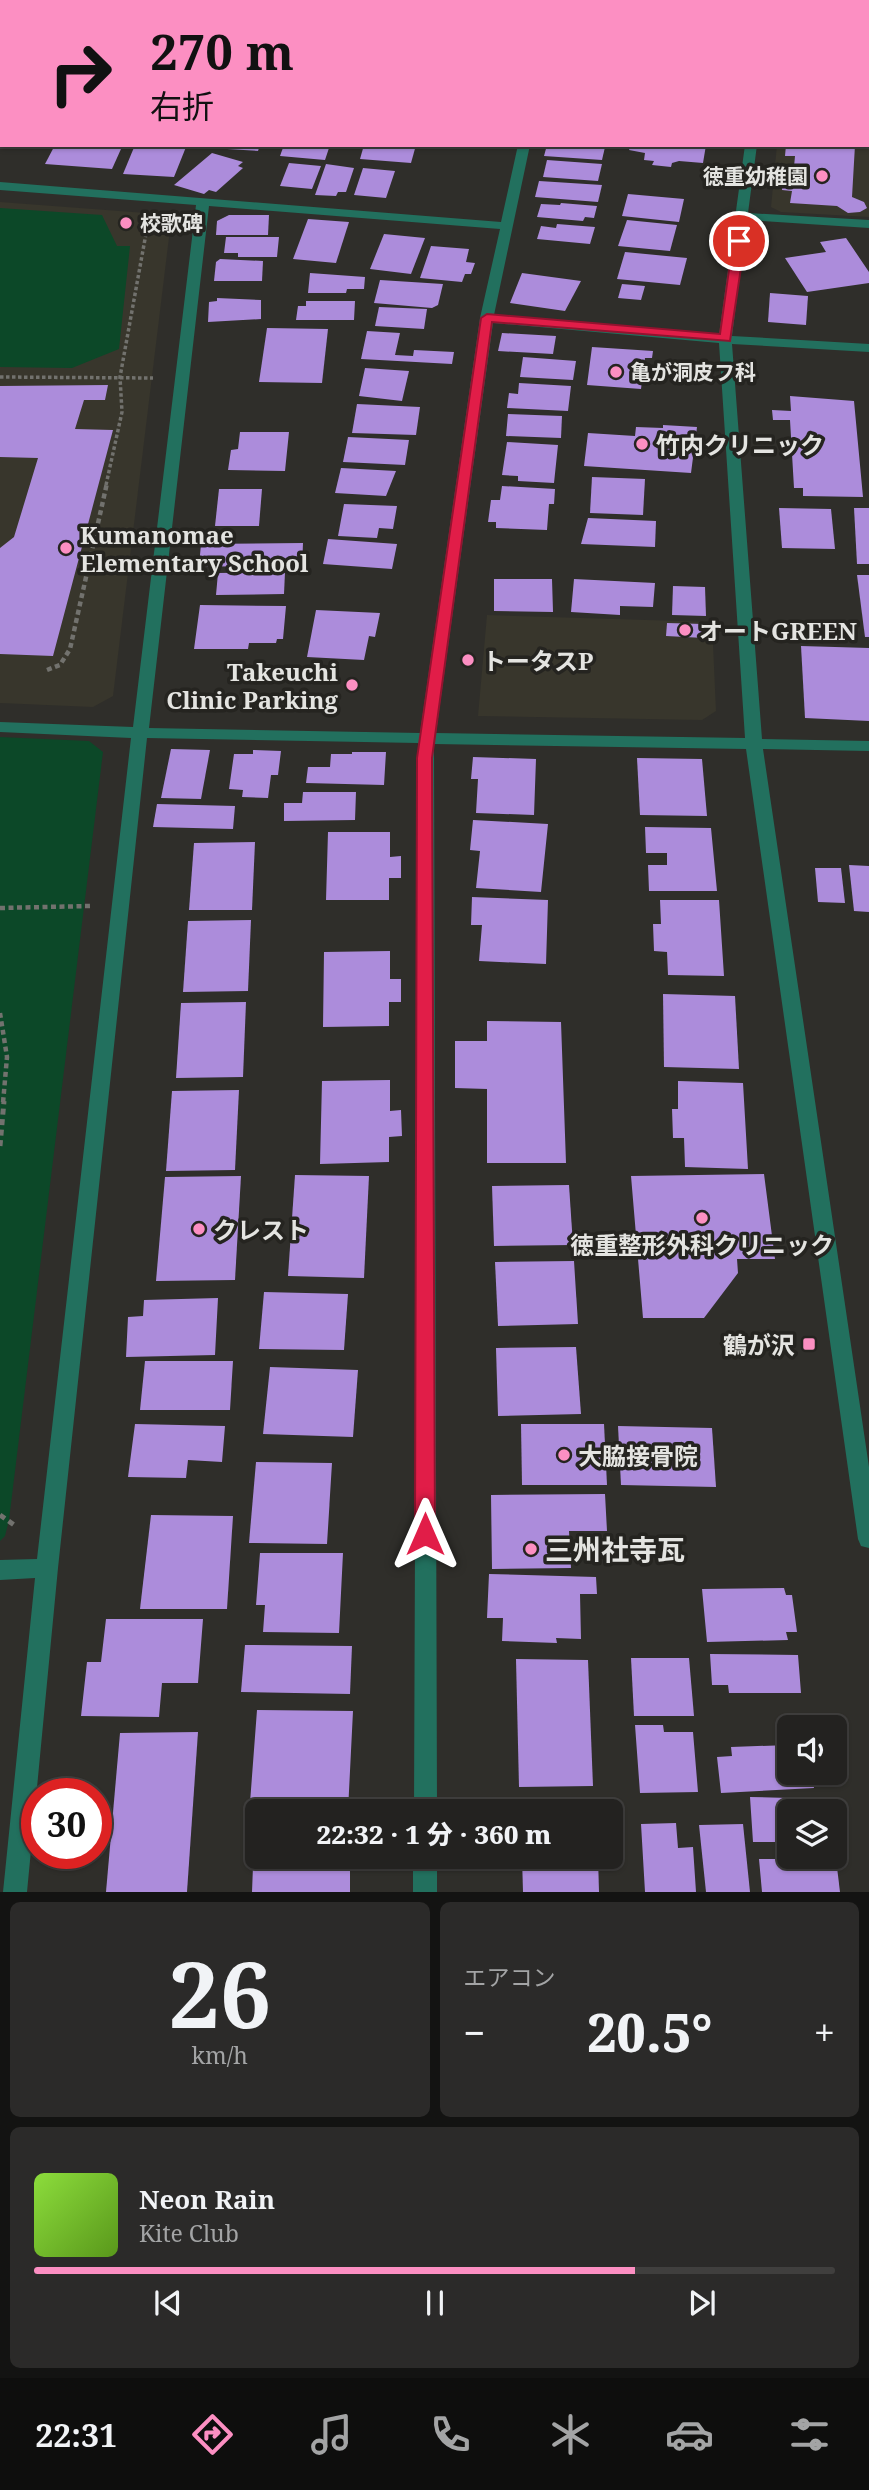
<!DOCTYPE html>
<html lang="ja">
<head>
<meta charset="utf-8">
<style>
	body { margin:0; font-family:"Noto Serif","Noto Sans JP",serif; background:#2b2a29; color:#f1f3f6; height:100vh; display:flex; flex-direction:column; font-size:26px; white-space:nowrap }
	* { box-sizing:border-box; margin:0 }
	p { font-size:23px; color:#a3a4a5 }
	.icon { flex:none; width:38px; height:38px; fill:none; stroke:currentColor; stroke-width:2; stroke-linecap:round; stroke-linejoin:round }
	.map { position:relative; height:1892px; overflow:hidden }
	.drawer { display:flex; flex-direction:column; gap:10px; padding:10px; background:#131312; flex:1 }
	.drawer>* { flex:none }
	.banner { position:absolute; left:0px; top:0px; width:870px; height:147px; box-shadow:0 2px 5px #0004,0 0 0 2px #403f3e; background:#fc8fc2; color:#111; overflow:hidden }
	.buttons { position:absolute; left:777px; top:1715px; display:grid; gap:14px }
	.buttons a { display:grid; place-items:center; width:70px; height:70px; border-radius:10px; background:#232220; box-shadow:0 2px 5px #0004,0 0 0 2px #403f3e; font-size:35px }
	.speed { position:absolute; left:21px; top:1778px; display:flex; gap:14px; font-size:35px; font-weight:700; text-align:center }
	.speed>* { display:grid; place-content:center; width:91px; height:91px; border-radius:50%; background:#232220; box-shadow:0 2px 5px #0004,0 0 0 2px #403f3e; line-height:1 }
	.speed .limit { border:10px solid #d22; background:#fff; color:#111 }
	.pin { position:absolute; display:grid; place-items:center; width:60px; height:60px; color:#fff; margin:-30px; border:4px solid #fff; border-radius:50%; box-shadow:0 2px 7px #0007 }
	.me { position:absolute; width:77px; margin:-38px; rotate:0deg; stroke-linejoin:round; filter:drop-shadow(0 0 5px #0008) }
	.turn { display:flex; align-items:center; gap:24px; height:147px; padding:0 35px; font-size:32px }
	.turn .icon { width:91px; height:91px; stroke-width:2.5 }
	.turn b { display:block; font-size:49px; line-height:60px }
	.big { font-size:52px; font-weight:800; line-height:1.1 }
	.drawer .tile { flex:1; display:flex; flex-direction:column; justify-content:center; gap:10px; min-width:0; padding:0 24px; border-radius:10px; background:#2b2a29 }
	.drawer .dial { align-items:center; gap:0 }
	.dial b { font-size:91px; line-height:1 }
	.song { display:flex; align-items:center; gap:21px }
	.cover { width:84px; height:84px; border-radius:10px; background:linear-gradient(135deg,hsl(90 70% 55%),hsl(90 70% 35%)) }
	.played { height:7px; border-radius:4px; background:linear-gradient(90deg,#fc8fc2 75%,#403f3e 75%) }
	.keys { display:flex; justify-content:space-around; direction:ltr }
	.heat { display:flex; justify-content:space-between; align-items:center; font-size:38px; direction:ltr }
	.drawer .tiles { flex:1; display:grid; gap:10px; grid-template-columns:1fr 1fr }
	.tile:last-child { grid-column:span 2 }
	.trip { position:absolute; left:245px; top:1799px; width:378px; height:70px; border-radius:10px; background:#232220; box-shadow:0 2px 5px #0004,0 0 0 2px #403f3e; font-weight:800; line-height:70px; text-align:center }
	.menu { display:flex; height:112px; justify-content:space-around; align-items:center; background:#0e0e0d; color:#a3a4a5 }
	.menu .icon { width:49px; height:49px }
	.menu .active { color:#fc8fc2 }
	.menu b { font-size:32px; color:#f1f3f6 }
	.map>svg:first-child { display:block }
	.built { fill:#38362c }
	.green { fill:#0c4828 }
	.building { fill:#ac8cdb }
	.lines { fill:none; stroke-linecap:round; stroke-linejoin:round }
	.path-far2 { stroke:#72726e; stroke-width:3.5; stroke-dasharray:3.5 2.5; stroke-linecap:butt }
	.path-far1 { stroke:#72726e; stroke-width:4.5; stroke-dasharray:5 3.5; stroke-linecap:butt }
	.path { stroke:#72726e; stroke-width:5; stroke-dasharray:6 4.5; stroke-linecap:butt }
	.minor { fill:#22705e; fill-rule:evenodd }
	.route { fill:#e11d48; stroke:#92132f; stroke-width:2 }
	.poi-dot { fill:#fc8fc2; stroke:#252420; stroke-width:2.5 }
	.labels { text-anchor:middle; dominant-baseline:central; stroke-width:7; stroke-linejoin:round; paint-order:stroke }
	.far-poi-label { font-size:21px; font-weight:bold; fill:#e4e4e1; stroke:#252420; text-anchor:start }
	.poi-label { font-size:24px; font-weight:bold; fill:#e4e4e1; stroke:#252420; text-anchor:start }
	.near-poi-label { font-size:28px; font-weight:bold; fill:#e4e4e1; stroke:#252420; text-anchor:start }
</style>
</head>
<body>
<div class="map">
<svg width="869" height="1892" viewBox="0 0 869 1892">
	<rect width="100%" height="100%" fill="#2f2e2a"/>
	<g class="built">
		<polygon points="869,94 869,217 781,212 771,207 777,145 868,145"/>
		<polygon points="0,202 159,214 171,221 113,696 93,707 0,703"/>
		<polygon points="487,615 712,622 716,711 702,720 478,716"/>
	</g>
	<g class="green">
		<polygon points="0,208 102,215 117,246 130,246 119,349 72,368 0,367"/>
		<polygon points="0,737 89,741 103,752 9,1520 5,1536 0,1541"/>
	</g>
	<g class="building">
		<polygon points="55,145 71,145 121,149 112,169 45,164"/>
		<polygon points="135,145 186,147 174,177 123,174"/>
		<polygon points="229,145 260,145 258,151 227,149"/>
		<polygon points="284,145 330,145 325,160 280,156"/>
		<polygon points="364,145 416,145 411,163 360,159"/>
		<polygon points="547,145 585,145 605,147 602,160 544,156"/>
		<polygon points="631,145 706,145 703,163 679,161 672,163 671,167 652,165 654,161 644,160 645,153 629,150"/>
		<polygon points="786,145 855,145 852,197 864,202 867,208 860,212 848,213 837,206 790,203 792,191 782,190 783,178 793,178 795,156 785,156"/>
		<polygon points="212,153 243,162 238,166 243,168 216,192 209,190 204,194 174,185"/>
		<polygon points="547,160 602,164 598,181 543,177"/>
		<polygon points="289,163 321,166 312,189 280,186"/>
		<polygon points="326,164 354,168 346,192 338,192 336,196 315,195"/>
		<polygon points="363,168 395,171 386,198 354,195"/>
		<polygon points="539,181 602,185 598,202 535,197"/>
		<polygon points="628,194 684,199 679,222 622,216"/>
		<polygon points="561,203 597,206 594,218 585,217 583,221 537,217 541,204 560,205"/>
		<polygon points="229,215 269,215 268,235 216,235 217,221"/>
		<polygon points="308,219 349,222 336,263 293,259"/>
		<polygon points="627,220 677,225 670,251 618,246"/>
		<polygon points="557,224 595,227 590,244 537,239 541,226 556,228"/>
		<polygon points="384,234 425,238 411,274 370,269"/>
		<polygon points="226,237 279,237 277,257 238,257 238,253 224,253"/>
		<polygon points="846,238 869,272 869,283 807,292 785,258 826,252 820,242"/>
		<polygon points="431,246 469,249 466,262 475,263 471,274 465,274 462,282 420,278"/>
		<polygon points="625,252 687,258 680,285 617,279"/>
		<polygon points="220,259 263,261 262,281 214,281 216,262"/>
		<polygon points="310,273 365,277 364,289 347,289 346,293 308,293"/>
		<polygon points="522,273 581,281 565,311 510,303"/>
		<polygon points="380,280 443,284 438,305 432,308 374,303"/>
		<polygon points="622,284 645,286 641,300 618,298"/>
		<polygon points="770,293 808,296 806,325 768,322"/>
		<polygon points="217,298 261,300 261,319 208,322 209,302 217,301"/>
		<polygon points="306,301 355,301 354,320 296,320 298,306 306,306"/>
		<polygon points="379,307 427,309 424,329 375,326"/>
		<polygon points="267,328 328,329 322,383 259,382"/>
		<polygon points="367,331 400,333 395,355 413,356 414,350 454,352 452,364 361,359"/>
		<polygon points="502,333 556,336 553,354 498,351"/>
		<polygon points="592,347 653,351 652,358 645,358 641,389 587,385"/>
		<polygon points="523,357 576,361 573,380 520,377"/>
		<polygon points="365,368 409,371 402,401 359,396"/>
		<polygon points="519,383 571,386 568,411 507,408 509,393 518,394"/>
		<polygon points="108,385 105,400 84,400 75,429 113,430 53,656 0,654 0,548 14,537 38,458 0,457 0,386"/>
		<polygon points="790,396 854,401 863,497 803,496 803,488 794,488 790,420 773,420 772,410 791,411"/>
		<polygon points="357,404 420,407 416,435 352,433"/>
		<polygon points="508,414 562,416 561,438 506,436"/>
		<polygon points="663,425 697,427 691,473 584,466 588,433 635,436 636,427 663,428"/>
		<polygon points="240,432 289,432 285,471 228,470 231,450 238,449"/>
		<polygon points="348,437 409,440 405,465 343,462"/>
		<polygon points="507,442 558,445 554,483 518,481 518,476 502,475"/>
		<polygon points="341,468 396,471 386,496 335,493"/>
		<polygon points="592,477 645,479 643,515 590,513"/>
		<polygon points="502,486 555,489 554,504 549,504 547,530 496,528 496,522 488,522 491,500 500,500"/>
		<polygon points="219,489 262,489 259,526 215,526"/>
		<polygon points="344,504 397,506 393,529 379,528 377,538 338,536"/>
		<polygon points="779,508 831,509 835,549 782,548"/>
		<polygon points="854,508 869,508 869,564 857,564"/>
		<polygon points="588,518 656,521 655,547 581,544"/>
		<polygon points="328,539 397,544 392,569 323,564"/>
		<polygon points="303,543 302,568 199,566 201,544"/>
		<polygon points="285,572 284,594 216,595 218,573"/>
		<polygon points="857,575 869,575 869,637 865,637"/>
		<polygon points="494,579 552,579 553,612 494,611"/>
		<polygon points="574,579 655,583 653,607 620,606 620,615 571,612"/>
		<polygon points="673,586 705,587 706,616 672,615"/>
		<polygon points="200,605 286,606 283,639 277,639 276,643 249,643 248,649 194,649"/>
		<polygon points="316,610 380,613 375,637 369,636 364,660 307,657"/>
		<polygon points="667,623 703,624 704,638 666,636"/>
		<polygon points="801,646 869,648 869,721 805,718"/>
		<polygon points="171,749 210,750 201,799 161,798"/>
		<polygon points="253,750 281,751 278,775 271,775 268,798 242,797 243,790 229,789 234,754 253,754"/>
		<polygon points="352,752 386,752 384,785 306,783 308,767 330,767 331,754 352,754"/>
		<polygon points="473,757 536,759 534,815 476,813 478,779 471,779"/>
		<polygon points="637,758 702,759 707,816 640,815"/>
		<polygon points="303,792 356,792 355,820 284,821 284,803 302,803"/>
		<polygon points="157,804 235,806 233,829 153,827"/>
		<polygon points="473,820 548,824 541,892 476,888 480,851 470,850"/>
		<polygon points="645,827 711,828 717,891 649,891 648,865 667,865 667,853 646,853"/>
		<polygon points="328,832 390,832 390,857 401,856 401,878 389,878 389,900 326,900"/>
		<polygon points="255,842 252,910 189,910 194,843"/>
		<polygon points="849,865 869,866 869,912 854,911"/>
		<polygon points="815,868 841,868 845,903 818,902"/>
		<polygon points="472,897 548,900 546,964 479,961 482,925 471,925"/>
		<polygon points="660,900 719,900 724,976 668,975 667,952 654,951 653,924 661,924"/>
		<polygon points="251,920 248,991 183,992 188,921"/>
		<polygon points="390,951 390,979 401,979 401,1002 389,1002 389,1026 323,1027 324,952"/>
		<polygon points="663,994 735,996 739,1069 664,1067"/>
		<polygon points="246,1002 243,1077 176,1078 181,1003"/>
		<polygon points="487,1021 561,1022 566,1163 487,1163 487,1089 455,1088 455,1041 487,1041"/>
		<polygon points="390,1080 390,1111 401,1110 402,1136 389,1137 389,1162 320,1164 322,1081"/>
		<polygon points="678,1081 743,1083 748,1169 685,1167 684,1138 673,1138 672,1109 678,1109"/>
		<polygon points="239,1090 235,1170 166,1171 172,1091"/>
		<polygon points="764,1174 775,1259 737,1259 738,1273 704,1318 643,1318 631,1176"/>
		<polygon points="295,1175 369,1176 364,1278 288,1276"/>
		<polygon points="241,1176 235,1280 156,1281 165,1177"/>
		<polygon points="569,1185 573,1245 494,1246 492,1186"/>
		<polygon points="574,1261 578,1324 498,1326 495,1262"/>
		<polygon points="264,1292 348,1294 344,1350 259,1349"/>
		<polygon points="218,1298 215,1355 126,1357 128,1317 143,1316 144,1300"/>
		<polygon points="576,1347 581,1414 498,1416 496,1348"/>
		<polygon points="145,1361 233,1361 230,1410 140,1410"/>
		<polygon points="270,1367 358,1370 353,1437 263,1434"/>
		<polygon points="135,1424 225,1426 222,1462 188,1460 186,1478 128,1477"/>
		<polygon points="521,1424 604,1424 607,1485 522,1485"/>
		<polygon points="618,1426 712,1428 716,1487 621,1485"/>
		<polygon points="256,1462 332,1463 327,1544 249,1543"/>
		<polygon points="605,1494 607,1531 569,1531 571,1568 492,1569 491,1495"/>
		<polygon points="151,1515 233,1516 227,1609 140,1609"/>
		<polygon points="260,1553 343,1553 339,1633 263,1632 265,1605 256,1605"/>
		<polygon points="489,1574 596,1577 597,1594 580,1594 581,1639 556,1638 557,1643 502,1641 503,1618 487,1618"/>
		<polygon points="784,1588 786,1595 792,1595 797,1632 786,1632 788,1640 707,1642 702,1589"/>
		<polygon points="106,1619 203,1619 198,1683 162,1683 159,1717 81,1716 87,1662 101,1662"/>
		<polygon points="245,1645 352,1646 350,1694 241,1692"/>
		<polygon points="710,1654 798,1655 801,1693 729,1693 728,1685 712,1685"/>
		<polygon points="631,1658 689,1658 694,1716 634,1716"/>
		<polygon points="516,1659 588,1660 593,1786 519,1787"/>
		<polygon points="257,1710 353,1711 348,1811 257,1811 257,1817 249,1816"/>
		<polygon points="635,1725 663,1725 664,1732 693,1732 698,1792 640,1793"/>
		<polygon points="198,1732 187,1892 106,1892 120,1733"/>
		<polygon points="789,1745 789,1773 812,1773 814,1788 721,1793 717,1757 732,1756 731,1747"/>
		<polygon points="750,1797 826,1799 827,1811 789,1811 789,1842 753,1842"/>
		<polygon points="521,1805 596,1805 596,1811 522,1811"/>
		<polygon points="676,1823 678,1848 693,1847 696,1892 645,1892 641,1824"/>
		<polygon points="743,1824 750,1892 706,1892 699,1825"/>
		<polygon points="254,1840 257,1840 257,1857 350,1857 350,1892 252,1892"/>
		<polygon points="522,1857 598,1857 599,1892 523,1892"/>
		<polygon points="759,1859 836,1859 840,1892 762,1892"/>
	</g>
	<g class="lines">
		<g class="path-far2">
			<polyline points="0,377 153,378"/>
			<polyline points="106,485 122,412 120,377 147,228"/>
		</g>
		<g class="path-far1">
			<polyline points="47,670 60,665 70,649 107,483"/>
			<polyline points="0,908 90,906"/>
			<polyline points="0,1013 7,1057 3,1103"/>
		</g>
		<g class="path">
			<polyline points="0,1146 4,1101"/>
			<polyline points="0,1515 17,1527"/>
		</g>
		<g class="minor">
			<polygon points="278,0 290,0 277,2"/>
			<polygon points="762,0 774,0 761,2"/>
			<rect x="0" y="13" width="2" height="6"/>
			<rect x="868" y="72" width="1" height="8"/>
			<rect x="0" y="87" width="2" height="8"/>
			<path d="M518,145h12l-36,170 225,20 26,-190h12l-9,68 121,7v8l-122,-8 -15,116 137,8v8l-137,-8 30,395 107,2v10l-106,-2 106,718v81l-8,-2 -3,-7 -112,-790 -312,-5 3,1067h-23l4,-1068 -271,-5 -89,830 -31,324h-24l32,-314 -35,2v-20l37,-1 94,-821 -131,-6v-10l133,5 63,-522 -196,-15v-8l501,40zM209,206l291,23 -20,89 -60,415 -271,-5zM493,323l226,20 26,395 -309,-5z"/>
			<rect x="413" y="1857" width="24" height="35"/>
		</g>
	</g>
	<polygon class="route" points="739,237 745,241 730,341 492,322 432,758 435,1534 432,1540 425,1543 418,1540 415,1534 417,758 481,318 487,314 720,334 733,241"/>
	<g class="poi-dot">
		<circle cx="822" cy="176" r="7"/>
		<circle cx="126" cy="223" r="7"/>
		<circle cx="616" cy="372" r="7"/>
		<circle cx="642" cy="444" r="7"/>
		<circle cx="66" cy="548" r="7"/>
		<circle cx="685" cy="630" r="7"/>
		<circle cx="468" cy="660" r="7"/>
		<circle cx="352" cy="685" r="7"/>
		<circle cx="702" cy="1218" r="7"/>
		<circle cx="199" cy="1229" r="7"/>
		<rect x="802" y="1337" width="14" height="14" rx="3.5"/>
		<circle cx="564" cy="1455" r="7"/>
		<circle cx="531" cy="1549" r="7"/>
	</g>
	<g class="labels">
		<g class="far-poi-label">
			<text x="808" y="176" text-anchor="end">徳重幼稚園</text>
			<text x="140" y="223">校歌碑</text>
			<text x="630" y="372">亀が洞皮フ科</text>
		</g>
		<g class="poi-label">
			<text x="656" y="444">竹内クリニック</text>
			<text x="80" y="534">Kumanomae<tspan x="80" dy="28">Elementary School</tspan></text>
			<text x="699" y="630">オートGREEN</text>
			<text x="482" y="660">トータスP</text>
			<text x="338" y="671" text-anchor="end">Takeuchi<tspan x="338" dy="28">Clinic Parking</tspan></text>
			<text x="213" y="1229">クレスト</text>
			<text x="702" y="1244" text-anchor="middle">徳重整形外科クリニック</text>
			<text x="795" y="1344" text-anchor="end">鶴が沢</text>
			<text x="578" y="1455">大脇接骨院</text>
		</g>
		<g class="near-poi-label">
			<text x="545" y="1549">三州社寺瓦</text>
		</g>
	</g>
</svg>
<div class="buttons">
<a><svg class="icon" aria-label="sound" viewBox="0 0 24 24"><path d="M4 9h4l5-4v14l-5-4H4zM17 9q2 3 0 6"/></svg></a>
<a><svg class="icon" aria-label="layers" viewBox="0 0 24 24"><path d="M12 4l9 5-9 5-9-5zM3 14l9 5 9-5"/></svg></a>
</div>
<div class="speed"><div class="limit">30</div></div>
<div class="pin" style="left:739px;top:241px;background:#d93025"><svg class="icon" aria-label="arrive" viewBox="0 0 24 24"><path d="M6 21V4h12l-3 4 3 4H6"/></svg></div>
<svg class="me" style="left:425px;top:1534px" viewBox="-20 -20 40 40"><path d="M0-17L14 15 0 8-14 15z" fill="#e11d48" stroke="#fff" stroke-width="4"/></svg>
<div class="trip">22:32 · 1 分 · 360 m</div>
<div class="banner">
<div class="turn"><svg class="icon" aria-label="right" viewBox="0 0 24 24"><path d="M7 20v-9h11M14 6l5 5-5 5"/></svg><div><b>270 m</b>右折</div></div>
</div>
</div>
<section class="drawer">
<div class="tiles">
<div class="tile dial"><b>26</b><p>km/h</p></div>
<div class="tile"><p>エアコン</p>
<div class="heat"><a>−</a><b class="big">20.5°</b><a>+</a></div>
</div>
<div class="tile">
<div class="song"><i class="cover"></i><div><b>Neon Rain</b><p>Kite Club</p></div></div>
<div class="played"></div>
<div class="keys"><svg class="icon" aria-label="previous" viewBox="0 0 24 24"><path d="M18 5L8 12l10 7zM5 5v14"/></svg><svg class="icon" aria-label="pause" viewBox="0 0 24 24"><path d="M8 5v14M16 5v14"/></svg><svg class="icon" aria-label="next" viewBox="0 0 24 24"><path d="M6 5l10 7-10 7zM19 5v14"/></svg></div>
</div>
</div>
</section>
<nav class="menu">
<b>22:31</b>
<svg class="icon active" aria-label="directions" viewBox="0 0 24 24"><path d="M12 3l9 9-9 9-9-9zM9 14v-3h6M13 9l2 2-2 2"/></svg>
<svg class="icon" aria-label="music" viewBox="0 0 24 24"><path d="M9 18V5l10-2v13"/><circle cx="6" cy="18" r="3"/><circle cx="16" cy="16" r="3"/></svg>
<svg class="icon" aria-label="phone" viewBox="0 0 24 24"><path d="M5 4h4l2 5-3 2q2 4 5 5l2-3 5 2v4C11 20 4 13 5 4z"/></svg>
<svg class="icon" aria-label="climate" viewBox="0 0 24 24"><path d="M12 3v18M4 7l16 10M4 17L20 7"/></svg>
<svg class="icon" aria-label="car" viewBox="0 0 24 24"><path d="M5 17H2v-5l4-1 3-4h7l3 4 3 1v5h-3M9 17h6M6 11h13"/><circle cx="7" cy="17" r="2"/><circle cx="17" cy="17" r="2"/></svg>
<svg class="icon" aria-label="filters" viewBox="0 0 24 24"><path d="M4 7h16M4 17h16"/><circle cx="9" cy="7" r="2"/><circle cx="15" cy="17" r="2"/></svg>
</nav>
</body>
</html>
